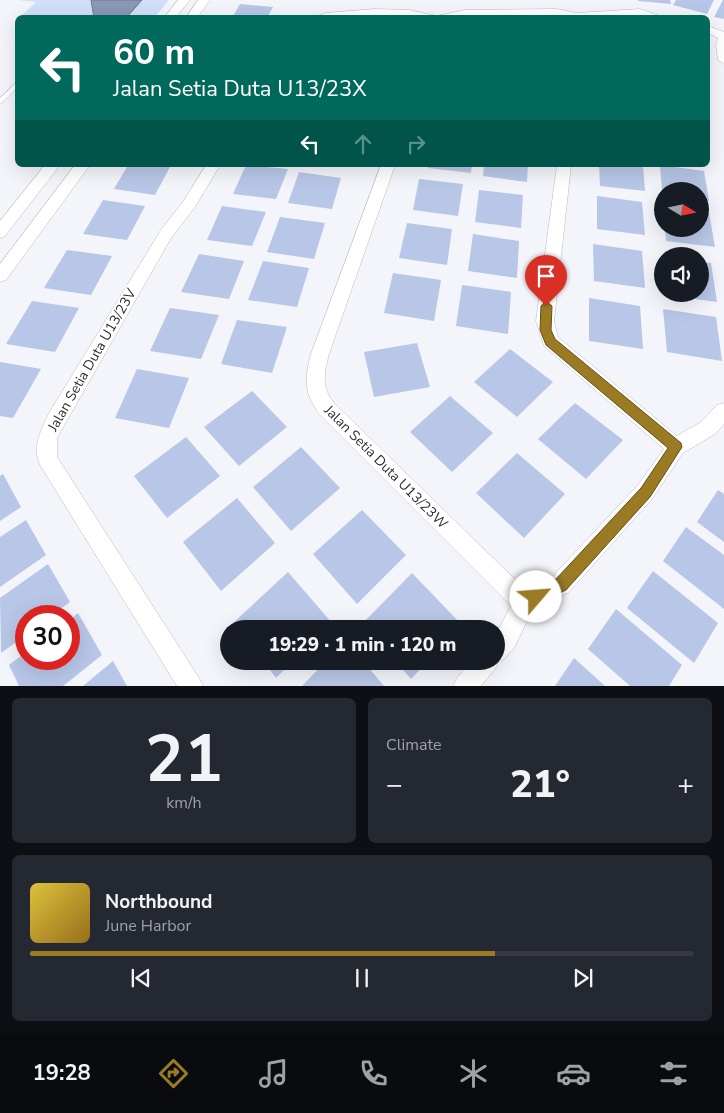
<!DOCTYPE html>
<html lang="en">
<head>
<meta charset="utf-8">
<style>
	body { margin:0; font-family:"Nunito Sans",sans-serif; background:#242831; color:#f1f3f6; height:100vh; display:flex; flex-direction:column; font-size:19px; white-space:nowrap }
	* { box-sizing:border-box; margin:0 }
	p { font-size:16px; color:#9ea1a6 }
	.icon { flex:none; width:28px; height:28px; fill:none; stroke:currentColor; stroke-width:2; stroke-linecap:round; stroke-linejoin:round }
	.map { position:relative; height:686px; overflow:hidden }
	.panel { display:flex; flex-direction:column; gap:12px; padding:12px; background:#0d0f14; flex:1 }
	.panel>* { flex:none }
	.banner { position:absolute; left:15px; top:15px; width:695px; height:152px; border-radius:8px; box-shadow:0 5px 20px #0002; background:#00695c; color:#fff; overflow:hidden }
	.needle { width:32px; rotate:100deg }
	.tools { position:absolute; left:654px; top:182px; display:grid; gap:10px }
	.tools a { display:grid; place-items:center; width:55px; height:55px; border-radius:50%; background:#171b24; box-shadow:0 5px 20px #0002; font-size:25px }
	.speed { position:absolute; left:15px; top:605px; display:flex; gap:10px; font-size:25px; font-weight:700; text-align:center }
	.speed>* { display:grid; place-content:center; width:65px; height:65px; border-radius:50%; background:#171b24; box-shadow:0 5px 20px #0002; line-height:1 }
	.speed .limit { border:8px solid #d22; background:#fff; color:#111 }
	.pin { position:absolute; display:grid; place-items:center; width:42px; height:42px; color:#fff; margin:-51px -21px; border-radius:50% 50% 50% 0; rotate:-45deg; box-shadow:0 0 5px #0007 }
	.pin .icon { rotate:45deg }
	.me { position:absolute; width:55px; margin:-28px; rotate:63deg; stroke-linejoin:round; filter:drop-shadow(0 0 4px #0008) }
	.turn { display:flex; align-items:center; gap:18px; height:105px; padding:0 15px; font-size:22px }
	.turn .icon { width:65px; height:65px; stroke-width:2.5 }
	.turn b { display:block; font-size:35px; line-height:42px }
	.lanes { display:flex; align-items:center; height:48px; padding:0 15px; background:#0003; justify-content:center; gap:25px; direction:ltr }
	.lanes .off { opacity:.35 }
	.big { font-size:38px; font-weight:800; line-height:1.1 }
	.panel .card { flex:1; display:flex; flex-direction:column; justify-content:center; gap:8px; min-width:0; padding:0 18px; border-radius:8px; background:#242831 }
	.panel .dial { align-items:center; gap:0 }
	.dial b { font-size:65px; line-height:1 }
	.song { display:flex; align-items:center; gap:15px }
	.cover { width:60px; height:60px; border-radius:8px; background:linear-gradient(135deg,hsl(50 70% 55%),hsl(40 70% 35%)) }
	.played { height:5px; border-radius:2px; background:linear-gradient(90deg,#9b7a24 70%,#363941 70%) }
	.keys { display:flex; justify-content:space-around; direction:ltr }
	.heat { display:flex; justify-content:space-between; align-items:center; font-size:28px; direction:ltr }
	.panel .tiles { flex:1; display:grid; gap:12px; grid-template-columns:1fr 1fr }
	.card:last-child { grid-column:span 2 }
	.trip { position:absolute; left:220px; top:620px; width:285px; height:50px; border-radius:25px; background:#171b24; box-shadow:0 5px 20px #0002; font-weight:800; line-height:50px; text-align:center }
	.dock { display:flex; height:80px; justify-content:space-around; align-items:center; background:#090b0e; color:#9ea1a6 }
	.dock .icon { width:35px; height:35px }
	.dock .current { color:#9b7a24 }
	.dock b { font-size:22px; color:#f1f3f6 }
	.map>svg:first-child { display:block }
	.green { fill:#d3dff9 }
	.water { fill:#8a97b6; stroke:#6e788e }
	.building { fill:#b8c7e7 }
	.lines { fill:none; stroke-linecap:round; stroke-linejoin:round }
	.service-casing { stroke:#b9bbbf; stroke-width:1 }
	.minor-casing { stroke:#b9bbbf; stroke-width:1 }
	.service { fill:#fff; fill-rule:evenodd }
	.minor { fill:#fff; fill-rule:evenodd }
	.route { fill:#9b7a24; stroke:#654f17 }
	.labels { text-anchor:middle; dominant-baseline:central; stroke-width:4; stroke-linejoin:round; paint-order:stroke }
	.street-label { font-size:14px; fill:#2d2e2f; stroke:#fff }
</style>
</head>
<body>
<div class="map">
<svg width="724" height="686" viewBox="0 0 724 686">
	<rect width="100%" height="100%" fill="#f3f5fa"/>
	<polygon class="green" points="18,0 169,0 154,18 20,17 36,2"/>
	<polygon class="water" points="91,0 142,0 127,17 94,18"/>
	<g class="building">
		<polygon points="638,0 670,0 671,4 638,1"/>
		<polygon points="676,0 714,0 707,14 673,5"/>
		<polygon points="723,0 724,0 724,19 714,17"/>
		<polygon points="240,4 273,7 267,18 232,18"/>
		<polygon points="128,165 171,165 155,195 114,189"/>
		<polygon points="246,165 288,169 276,199 233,194"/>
		<polygon points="428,165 472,165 471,173 428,168"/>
		<polygon points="484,165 528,165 527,182 483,176"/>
		<polygon points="599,165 643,165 645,191 600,186"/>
		<polygon points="660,165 704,171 709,201 700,200 700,191 662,191"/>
		<polygon points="299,172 341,178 332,209 288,203"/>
		<polygon points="419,179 463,184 458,216 413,210"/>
		<polygon points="479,190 523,195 521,228 475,222"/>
		<polygon points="597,196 642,202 645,235 597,229"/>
		<polygon points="103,200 145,206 127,240 83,234"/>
		<polygon points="222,206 266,212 252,246 207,240"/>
		<polygon points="700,212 709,213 715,247 666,241 665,229 700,229"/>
		<polygon points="280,217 325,223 314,259 267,252"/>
		<polygon points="407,223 452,229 447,265 399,258"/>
		<polygon points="473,234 519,241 517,278 468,271"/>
		<polygon points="593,244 642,251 645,288 594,281"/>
		<polygon points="67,250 112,256 91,295 44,288"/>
		<polygon points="199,254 244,261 229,299 181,292"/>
		<polygon points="263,261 309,268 297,307 248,300"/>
		<polygon points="700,262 711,263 717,302 666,295 700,294"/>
		<polygon points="393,273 441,280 434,321 384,313"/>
		<polygon points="462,285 511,292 508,334 456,326"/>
		<polygon points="589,298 640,306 643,349 589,341"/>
		<polygon points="32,301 79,308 55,352 6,344"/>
		<polygon points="170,308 219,315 201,359 150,351"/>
		<polygon points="663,309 716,317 722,361 667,352"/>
		<polygon points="237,320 287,327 272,373 221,364"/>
		<polygon points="417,343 430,387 374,397 364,352"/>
		<polygon points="510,349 553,382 517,417 474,382"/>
		<polygon points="0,362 41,369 13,418 0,416"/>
		<polygon points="137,369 189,378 169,428 115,418"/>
		<polygon points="252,391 287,427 239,466 204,427"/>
		<polygon points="450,396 493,433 452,472 410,432"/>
		<polygon points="575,403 623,440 586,479 538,439"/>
		<polygon points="186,437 220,476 167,518 134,476"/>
		<polygon points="301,447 340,488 291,531 253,487"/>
		<polygon points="517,453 565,494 524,538 476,493"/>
		<polygon points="3,474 21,507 0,521 0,476"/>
		<polygon points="718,490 724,494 724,542 697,522"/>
		<polygon points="237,498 275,543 221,591 183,542"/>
		<polygon points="362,510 406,555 357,604 313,554"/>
		<polygon points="26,520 46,555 0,587 0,537"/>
		<polygon points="686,527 724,555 724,609 663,561"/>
		<polygon points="48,564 70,602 51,616 26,616 26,635 1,653 0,598"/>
		<polygon points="653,571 718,623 694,663 627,608"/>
		<polygon points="288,572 332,623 326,629 238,629 233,623"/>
		<polygon points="412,573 461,624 457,629 367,629 362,624"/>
		<polygon points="616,609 682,665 669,686 630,686 588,649"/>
		<polygon points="78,613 102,655 63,686 19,686 9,665 26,652 26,659 69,659 69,620"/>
		<polygon points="574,658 605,686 555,686"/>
		<polygon points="113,661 127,686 83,686"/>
		<polygon points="263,661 293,661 276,678"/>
		<polygon points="326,661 363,661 384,686 302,686"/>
		<polygon points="395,661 428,661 411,679"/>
	</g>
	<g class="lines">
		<defs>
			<polygon id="service" points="18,81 18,87 2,103 0,104 0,98"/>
			<g id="minor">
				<polygon points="178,0 190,0 175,18 164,18"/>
				<polygon points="198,0 210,0 197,18 186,18"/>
				<polygon points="375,9 409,10 437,16 465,10 556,9 577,13 640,9 666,18 647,18 640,15 567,18 556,15 311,18 326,13"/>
				<polygon points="708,26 724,32 724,64 718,60 716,45 718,38 708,33"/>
				<polygon points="45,165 60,165 5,236 0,238 0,221"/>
				<polygon points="75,165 90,165 6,280 0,282 0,264"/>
				<path d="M206,165h14l-25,42 -24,31 -114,200v19l142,221 4,8h-26l-137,-221c-8,-18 1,-35 9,-52l112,-183 24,-31z"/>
				<path d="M381,165h14l-66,189c-5,19 -8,33 5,49l192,187 27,-14 85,-91 26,-36 -120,-103 -8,-25 21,-156h14l-17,156 4,16 119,99 24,-14 16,-17 7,-2v21l-9,10 -32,19 -31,46 -83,93 -37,19 -18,37 -10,11 -6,3 -3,7 -14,17h-28l4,-8 14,-17h25v-27l15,-28 -191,-191c-16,-22 -16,-35 -9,-61z"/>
			</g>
		</defs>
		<use href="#service" class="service-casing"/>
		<use href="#minor" class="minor-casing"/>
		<use href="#service" class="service"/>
		<use href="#minor" class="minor"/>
	</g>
	<polygon class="route" points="546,301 552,306 551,330 555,339 681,443 682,447 650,497 566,590 536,604 531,602 529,597 531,592 556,579 641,488 668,448 546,345 540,330 541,306"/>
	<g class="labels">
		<g class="street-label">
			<text transform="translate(92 360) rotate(-60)">Jalan Setia Duta U13/23V</text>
			<text transform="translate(386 467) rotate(45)">Jalan Setia Duta U13/23W</text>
		</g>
	</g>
</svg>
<div class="tools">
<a><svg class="needle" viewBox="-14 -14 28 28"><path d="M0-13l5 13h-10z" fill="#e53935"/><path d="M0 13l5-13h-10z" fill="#9ea1a6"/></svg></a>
<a><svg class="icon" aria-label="sound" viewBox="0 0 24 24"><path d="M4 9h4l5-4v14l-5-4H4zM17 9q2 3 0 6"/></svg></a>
</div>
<div class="speed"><div class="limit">30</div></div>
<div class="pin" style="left:546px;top:306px;background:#d93025"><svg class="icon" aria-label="arrive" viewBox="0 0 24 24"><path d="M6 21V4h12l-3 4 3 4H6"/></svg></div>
<svg class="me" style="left:536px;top:597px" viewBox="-20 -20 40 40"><circle r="19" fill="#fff"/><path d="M0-13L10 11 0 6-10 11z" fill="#9b7a24"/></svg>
<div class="trip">19:29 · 1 min · 120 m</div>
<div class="banner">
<div class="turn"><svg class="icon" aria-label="left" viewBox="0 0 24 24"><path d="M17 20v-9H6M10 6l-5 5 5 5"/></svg><div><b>60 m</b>Jalan Setia Duta U13/23X</div></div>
<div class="lanes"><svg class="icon" aria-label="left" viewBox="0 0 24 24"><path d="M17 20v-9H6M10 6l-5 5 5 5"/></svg><svg class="icon off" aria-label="ahead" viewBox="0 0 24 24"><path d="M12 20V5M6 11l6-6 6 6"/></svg><svg class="icon off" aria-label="right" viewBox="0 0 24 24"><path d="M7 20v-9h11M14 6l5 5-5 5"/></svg></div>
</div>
</div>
<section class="panel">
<div class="tiles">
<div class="card dial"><b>21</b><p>km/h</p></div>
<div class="card"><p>Climate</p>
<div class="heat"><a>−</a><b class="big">21°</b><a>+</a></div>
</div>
<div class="card">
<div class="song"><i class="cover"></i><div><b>Northbound</b><p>June Harbor</p></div></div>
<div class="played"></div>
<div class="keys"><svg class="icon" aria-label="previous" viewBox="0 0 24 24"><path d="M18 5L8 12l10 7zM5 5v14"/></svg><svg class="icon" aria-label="pause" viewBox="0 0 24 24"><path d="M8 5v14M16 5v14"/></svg><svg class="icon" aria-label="next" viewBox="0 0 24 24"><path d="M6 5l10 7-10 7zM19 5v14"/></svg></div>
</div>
</div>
</section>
<nav class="dock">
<b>19:28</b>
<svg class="icon current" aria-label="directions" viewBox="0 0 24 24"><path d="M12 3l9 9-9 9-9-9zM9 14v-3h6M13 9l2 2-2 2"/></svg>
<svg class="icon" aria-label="music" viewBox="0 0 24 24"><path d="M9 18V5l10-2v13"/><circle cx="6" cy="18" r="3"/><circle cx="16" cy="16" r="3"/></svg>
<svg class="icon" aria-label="phone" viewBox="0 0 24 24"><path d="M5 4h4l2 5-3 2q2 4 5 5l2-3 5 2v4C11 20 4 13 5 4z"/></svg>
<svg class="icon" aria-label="climate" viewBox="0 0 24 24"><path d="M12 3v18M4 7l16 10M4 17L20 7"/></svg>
<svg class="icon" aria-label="car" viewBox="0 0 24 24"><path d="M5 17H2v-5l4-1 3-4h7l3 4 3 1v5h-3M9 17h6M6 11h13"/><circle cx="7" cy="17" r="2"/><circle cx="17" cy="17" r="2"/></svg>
<svg class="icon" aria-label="filters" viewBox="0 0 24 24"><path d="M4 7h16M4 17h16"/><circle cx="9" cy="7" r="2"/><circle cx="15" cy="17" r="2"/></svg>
</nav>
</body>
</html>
